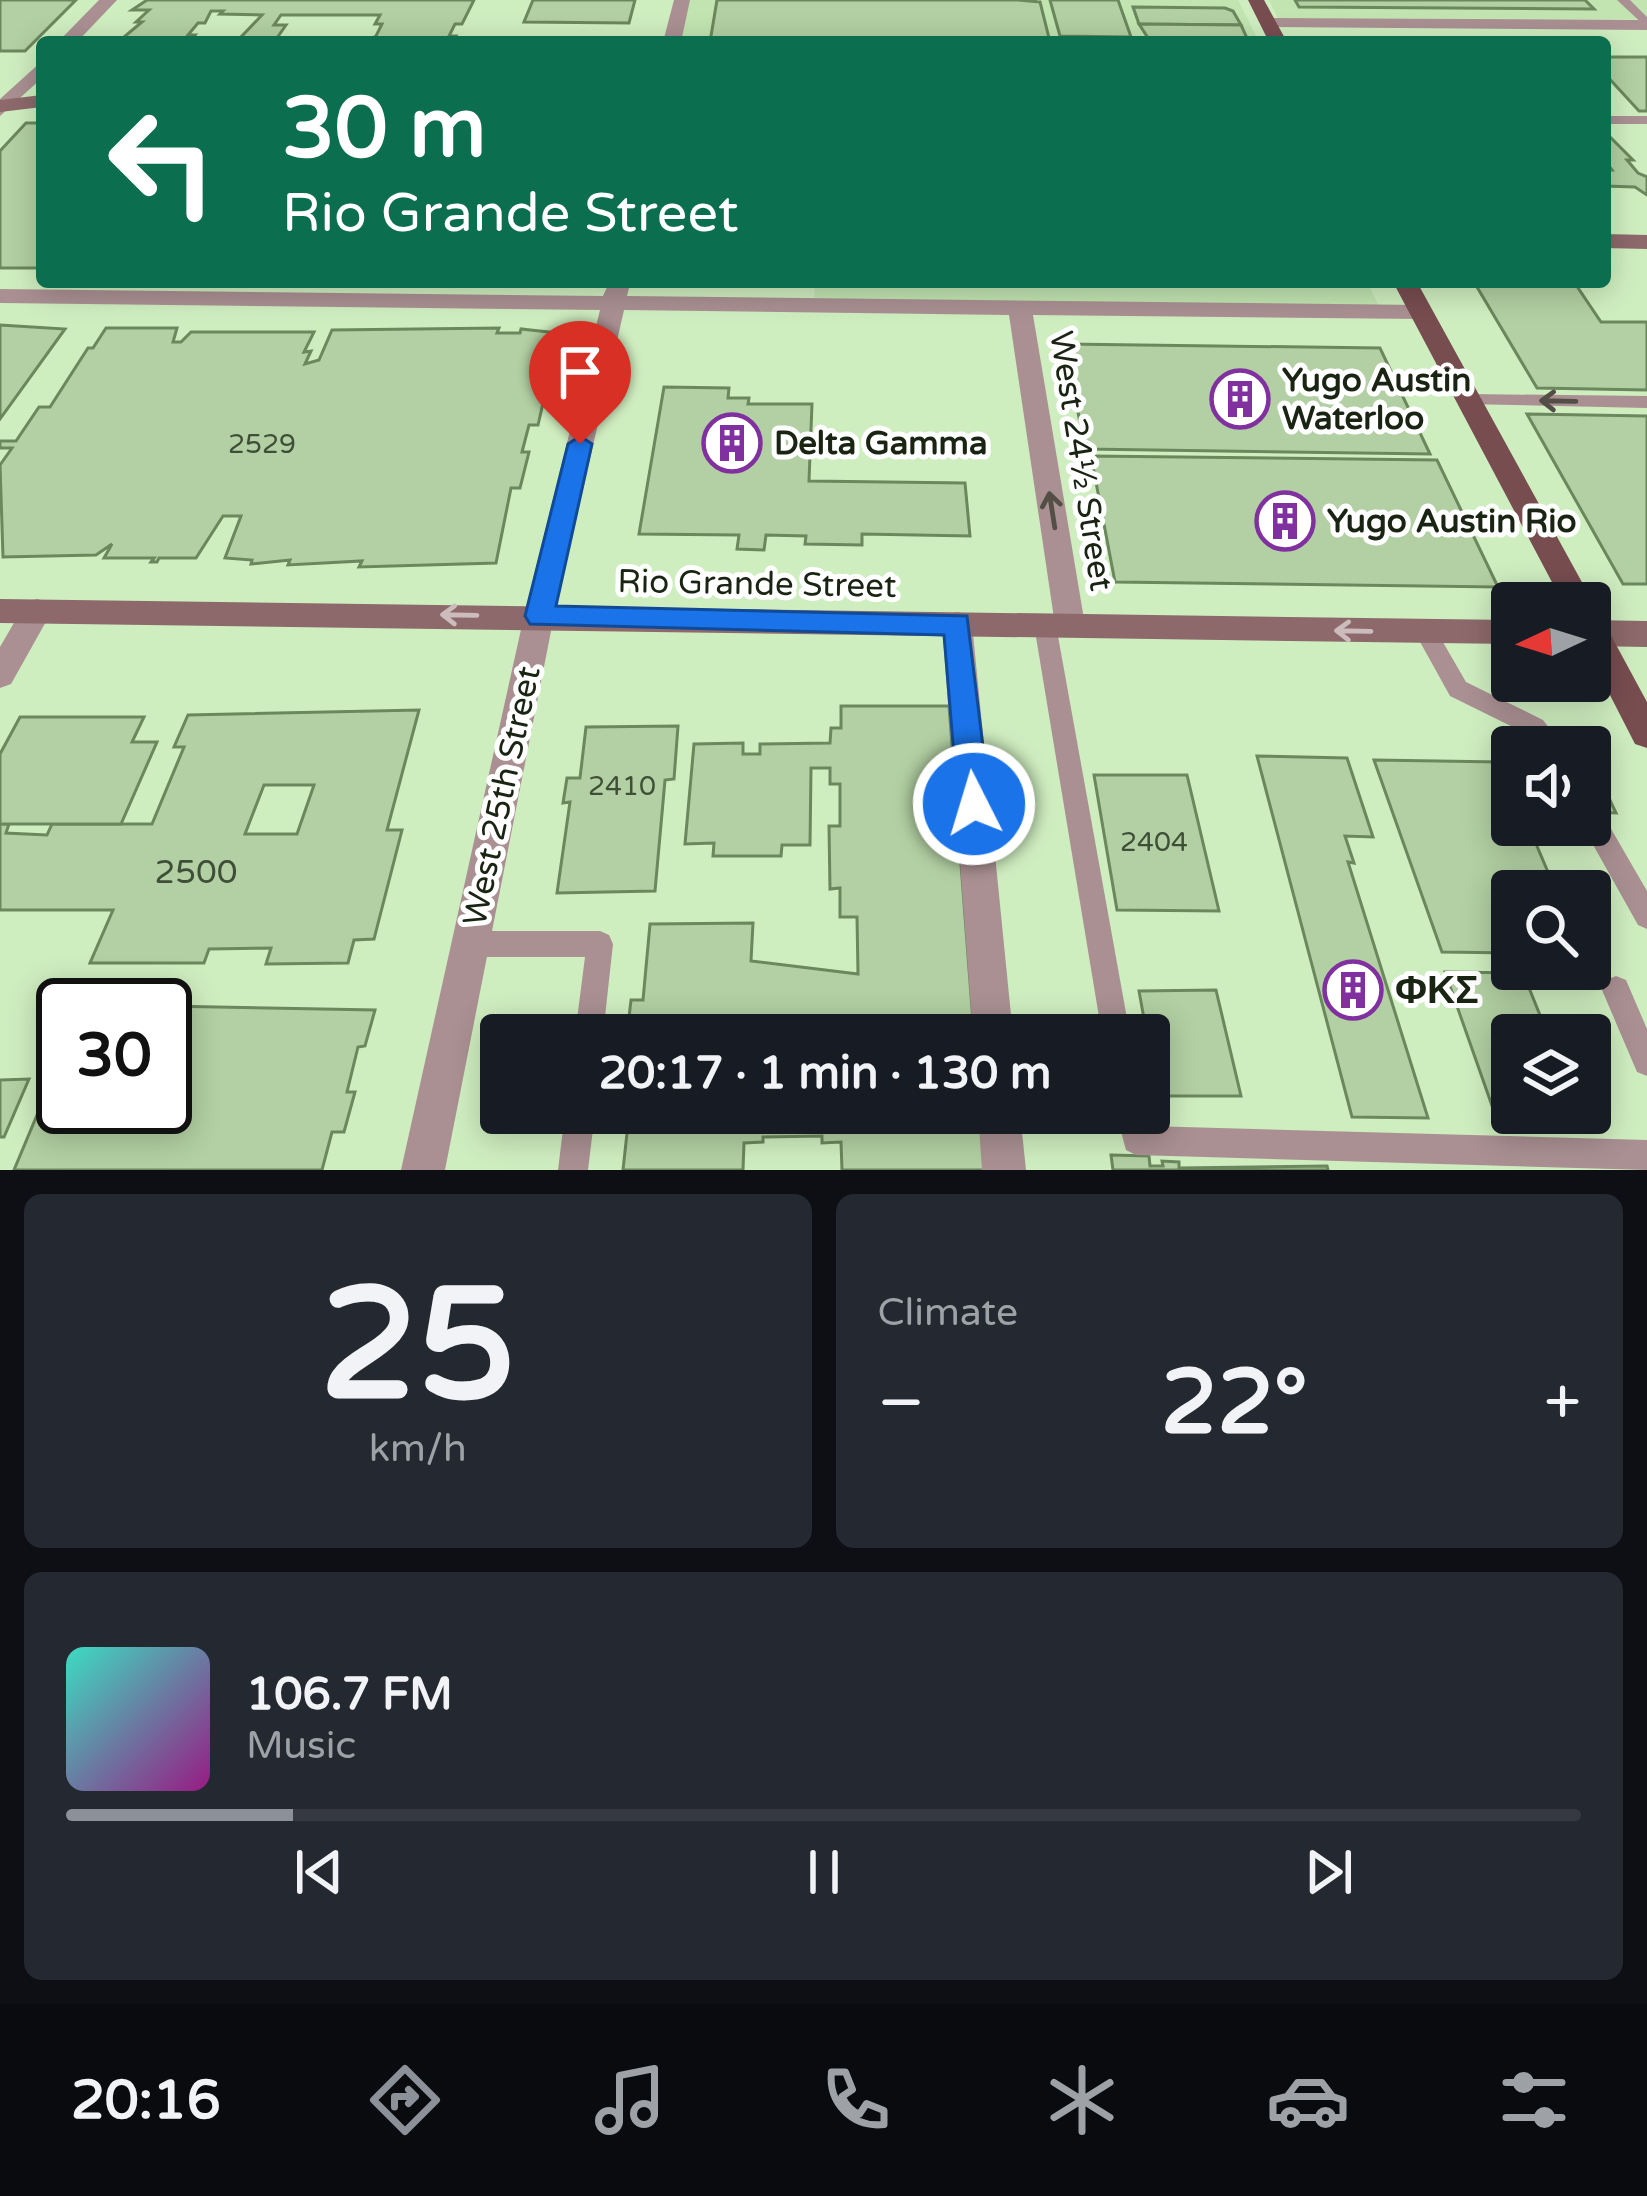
<!DOCTYPE html>
<html lang="en">
<head>
<meta charset="utf-8">
<style>
	body { margin:0; font-family:"Varela Round",sans-serif; background:#242831; color:#f1f3f6; height:100vh; display:flex; flex-direction:column; font-size:45px; white-space:nowrap }
	* { box-sizing:border-box; margin:0 }
	p { font-size:39px; color:#9ea1a6 }
	.icon { flex:none; width:66px; height:66px; fill:none; stroke:currentColor; stroke-width:2; stroke-linecap:round; stroke-linejoin:round }
	.map { position:relative; height:1170px; overflow:hidden }
	.sheet { display:flex; flex-direction:column; gap:24px; padding:24px; background:#0d0f14; flex:1 }
	.sheet>* { flex:none }
	.top-card { position:absolute; left:36px; top:36px; width:1575px; height:252px; border-radius:12px; box-shadow:0 6px 30px #0003; background:#0b6e4f; color:#fff; overflow:hidden }
	.needle { width:78px; rotate:266deg }
	.fabs { position:absolute; left:1491px; top:582px; display:grid; gap:24px }
	.fabs a { display:grid; place-items:center; width:120px; height:120px; border-radius:12px; background:#171b24; box-shadow:0 6px 30px #0003; font-size:60px }
	.speed { position:absolute; left:36px; top:978px; display:flex; gap:24px; font-size:60px; font-weight:700; text-align:center }
	.speed>* { display:grid; place-content:center; width:156px; height:156px; border-radius:50%; background:#171b24; box-shadow:0 6px 30px #0003; line-height:1 }
	.speed .limit { border:6px solid #111; border-radius:18px; background:#fff; color:#111 }
	.pin { position:absolute; display:grid; place-items:center; width:102px; height:102px; color:#fff; margin:-123px -51px; border-radius:50% 50% 50% 0; rotate:-45deg; box-shadow:0 0 12px #0007 }
	.pin .icon { rotate:45deg }
	.me { position:absolute; width:132px; margin:-66px; rotate:355deg; stroke-linejoin:round; filter:drop-shadow(0 0 9px #0008) }
	.turn { display:flex; align-items:center; gap:42px; height:252px; padding:0 48px; font-size:54px }
	.turn .icon { width:156px; height:156px; stroke-width:2.5 }
	.turn b { display:block; font-size:84px; line-height:102px }
	.big { font-size:90px; font-weight:800; line-height:1.1 }
	.sheet .widget { flex:1; display:flex; flex-direction:column; justify-content:center; gap:18px; min-width:0; padding:0 42px; border-radius:18px; background:#242831 }
	.sheet .dial { align-items:center; gap:0 }
	.dial b { font-size:156px; line-height:1 }
	.song { display:flex; align-items:center; gap:36px }
	.cover { width:144px; height:144px; border-radius:18px; background:linear-gradient(135deg,hsl(170 70% 55%),hsl(310 70% 35%)) }
	.played { height:12px; border-radius:6px; background:linear-gradient(90deg,#8c9099 15%,#363941 15%) }
	.keys { display:flex; justify-content:space-around; direction:ltr }
	.heat { display:flex; justify-content:space-between; align-items:center; font-size:66px; direction:ltr }
	.sheet .tiles { flex:1; display:grid; gap:24px; grid-template-columns:1fr 1fr }
	.widget:last-child { grid-column:span 2 }
	.trip { position:absolute; left:480px; top:1014px; width:690px; height:120px; border-radius:12px; background:#171b24; box-shadow:0 6px 30px #0003; font-weight:800; line-height:120px; text-align:center }
	.dock { display:flex; height:192px; justify-content:space-around; align-items:center; background:#090b0e; color:#9ea1a6 }
	.dock .icon { width:84px; height:84px }
	.dock .on { color:#8c9099 }
	.dock b { font-size:54px; color:#f1f3f6 }
	.map>svg:first-child { display:block }
	.built { fill:#c1e4b0 }
	.building { fill:#b2d0a3; stroke:#6b875d; stroke-width:3; fill-rule:evenodd }
	.lines { fill:none; stroke-linecap:round; stroke-linejoin:round }
	.lane { fill:#aa9092; fill-rule:evenodd }
	.street { fill:#aa9092; fill-rule:evenodd }
	.secondary { fill:#8d696b; fill-rule:evenodd }
	.primary { fill:#784d50; fill-rule:evenodd }
	.oneway { stroke:#534f46 }
	.oneway2 { stroke:#ccbcbc }
	.route { fill:#1a73e8; stroke:#114b97; stroke-width:3 }
	.labels { text-anchor:middle; dominant-baseline:central; stroke-width:10; stroke-linejoin:round; paint-order:stroke }
	.number-label { font-size:27px; fill:#3f4f37 }
	.poi-label { font-size:33px; font-weight:bold; fill:#192413; stroke:#fff; text-anchor:start }
	.street-label { font-size:33px; fill:#192413; stroke:#fff }
	.near-number-label { font-size:33px; fill:#3f4f37 }
	.near-poi-label { font-size:39px; font-weight:bold; fill:#192413; stroke:#fff; text-anchor:start }
</style>
</head>
<body>
<div class="map">
<svg width="1647" height="1170" viewBox="0 0 1647 1170">
	<rect width="100%" height="100%" fill="#cfeec0"/>
	<g class="built">
		<polygon points="682,0 1238,0 1259,42 672,42"/>
		<polygon points="1269,0 1647,0 1647,19 1278,18"/>
		<polygon points="815,282 1367,282 1379,306 814,300"/>
	</g>
	<g class="building">
		<polygon points="0,0 76,0 25,51 0,51"/>
		<polygon points="147,0 474,0 462,24 455,24 449,36 456,36 453,42 365,42 376,36 382,24 375,24 380,15 281,15 274,25 286,25 274,42 242,42 241,37 262,15 220,14 223,11 211,11 205,23 198,23 188,35 195,35 189,42 118,42 142,22 136,22 149,10 132,10"/>
		<polygon points="533,0 635,0 629,23 524,22"/>
		<polygon points="717,0 1037,0 1018,0 1040,2 1050,42 710,42"/>
		<polygon points="1050,0 1118,0 1131,37 1060,36"/>
		<polygon points="1295,0 1585,0 1594,9 1299,7"/>
		<polygon points="1133,7 1225,8 1233,11 1241,25 1139,24"/>
		<polygon points="1139,24 1241,25 1247,38 1150,41"/>
		<polygon points="1605,57 1647,57 1647,111 1639,111 1605,74"/>
		<polygon points="26,123 42,123 42,268 0,268 0,151"/>
		<polygon points="1605,132 1633,160 1627,160 1638,173 1647,177 1647,195 1635,187 1605,186 1605,170 1612,170 1605,161"/>
		<polygon points="1474,282 1574,282 1601,322 1647,322 1647,390 1537,388"/>
		<polygon points="0,325 65,329 0,419"/>
		<polygon points="106,328 177,328 173,342 181,342 191,332 314,332 304,352 311,351 305,364 319,360 332,330 499,328 497,333 520,333 521,329 558,333 556,343 550,343 542,377 549,377 538,425 529,425 522,452 529,452 520,488 511,488 496,563 359,567 362,561 288,565 290,560 251,564 252,560 225,558 241,516 223,516 196,558 159,558 157,562 151,562 154,558 104,558 112,544 96,555 3,557 0,465 12,448 0,448 0,441 16,441 39,407 50,407 88,348 93,348"/>
		<polygon points="1065,344 1380,348 1430,454 1085,449"/>
		<polygon points="664,387 729,388 728,398 749,398 748,404 812,404 809,481 965,483 970,536 862,534 862,545 805,544 806,536 766,535 764,550 737,549 739,535 639,534"/>
		<polygon points="1527,414 1647,416 1647,584 1623,584"/>
		<polygon points="1091,456 1437,460 1498,587 1115,582"/>
		<polygon points="841,706 949,706 974,1035 840,1035 841,1026 828,1026 828,1031 763,1030 763,1026 750,1026 750,1035 627,1035 631,1000 643,1000 650,924 753,923 751,961 858,974 857,917 840,917 840,888 830,889 829,826 840,826 840,784 830,784 830,768 811,768 810,845 782,845 781,856 713,856 714,843 685,844 694,744 743,743 743,754 760,754 760,744 830,743 831,728 841,728"/>
		<path d="M419,710l-32,120h15l-28,109 -20,1 -6,23 -82,1 5,-16 -62,1 -5,14h-114l23,-53h-113v-86h9l-3,9 41,2 5,-11h100l32,-77h-10l14,-32zM264,785h50l-17,49h-52z"/>
		<polygon points="20,717 144,717 132,742 157,742 121,824 0,824 0,754"/>
		<polygon points="678,726 674,779 665,780 655,891 557,893 570,802 563,803 567,778 580,778 586,727"/>
		<polygon points="1257,756 1347,758 1373,837 1345,836 1354,863 1348,862 1428,1118 1352,1117"/>
		<polygon points="1374,760 1501,762 1512,787 1512,825 1528,825 1556,891 1512,891 1512,953 1442,952"/>
		<polygon points="1590,762 1592,762 1616,813 1590,812"/>
		<polygon points="1094,775 1187,775 1219,911 1117,910"/>
		<polygon points="1445,972 1523,973 1548,1035 1512,1035 1512,1113 1578,1113 1580,1118 1496,1117"/>
		<polygon points="1216,990 1241,1096 1158,1096 1139,991"/>
		<polygon points="165,1006 375,1010 365,1046 358,1047 347,1092 355,1092 344,1132 332,1132 322,1170 14,1170 45,1096 63,1096 63,1107 165,1107"/>
		<polygon points="29,1079 4,1137 0,1137 0,1080"/>
		<polygon points="619,1113 765,1113 765,1124 823,1123 823,1113 980,1113 985,1170 842,1170 841,1142 822,1143 822,1136 763,1137 763,1142 744,1143 743,1170 623,1170 629,1115"/>
		<polygon points="1111,1155 1149,1156 1150,1166 1163,1166 1162,1161 1179,1162 1179,1168 1327,1166 1328,1170 1113,1170"/>
	</g>
	<g class="lines">
		<g class="lane">
			<polygon points="1617,0 1630,0 1647,17 1647,28"/>
			<rect x="1605" y="116" width="42" height="8"/>
			<polygon points="1469,394 1647,396 1647,408 1463,404 1460,400 1463,396"/>
			<polygon points="1045,616 1053,619 1056,625 1130,1035 1102,1035 1034,625 1037,619"/>
			<polygon points="1425,622 1433,625 1466,682 1543,720 1564,747 1538,747 1527,734 1450,696 1414,631 1417,625"/>
			<polygon points="1590,805 1599,808 1647,891 1647,929 1638,925 1582,825 1590,825"/>
			<polygon points="471,931 600,931 609,935 613,944 603,1035 575,1035 585,957 471,957 462,953 458,944 462,935"/>
			<polygon points="1616,976 1626,980 1647,1029 1647,1076 1637,1072 1602,990 1606,980"/>
			<polygon points="565,1113 595,1113 588,1170 558,1170"/>
			<polygon points="1116,1113 1146,1113 1148,1126 1647,1140 1647,1170 1136,1155 1126,1150"/>
		</g>
		<g class="street">
			<polygon points="99,0 117,0 77,42 58,42"/>
			<polygon points="674,0 690,0 681,42 663,42"/>
			<polygon points="1261,18 1647,20 1647,30 1267,27 1261,26"/>
			<polygon points="42,61 42,78 0,116 0,99"/>
			<polygon points="621,282 629,288 627,296 1421,305 1433,312 1421,319 1033,315 1085,625 1081,634 1070,637 1059,634 1055,625 1009,315 624,310 554,616 445,1170 401,1170 524,616 600,310 0,303 0,289 603,296 609,283"/>
			<polygon points="37,599 48,602 52,611 11,684 0,688 0,647 26,602"/>
			<polygon points="957,612 968,615 972,624 1013,1035 973,1035 942,624 946,615"/>
			<polygon points="978,1113 1020,1113 1026,1170 982,1170"/>
		</g>
		<g class="secondary">
			<polygon points="42,95 42,107 0,112 0,100"/>
			<polygon points="1605,234 1647,235 1647,249 1605,248"/>
			<polygon points="0,599 1512,620 1512,644 0,623"/>
			<polygon points="1590,620 1647,621 1647,647 1590,646"/>
		</g>
		<g class="primary">
			<polygon points="1248,0 1264,0 1287,42 1269,42"/>
			<polygon points="1393,282 1417,282 1589,595 1593,603 1590,609 1590,603 1563,603"/>
			<polygon points="1590,614 1601,617 1647,702 1647,748 1635,744 1590,656"/>
		</g>
	</g>
	<defs><path id="oneway-shaft" d="M-6 0H5M1.5-3L5.5 0L1.5 3" fill="none" stroke-width="1.6" stroke-linecap="round" stroke-linejoin="round" transform="scale(3)"/></defs>
	<g class="oneway">
		<use href="#oneway-shaft" transform="translate(1558 401) rotate(-179)"/>
		<use href="#oneway-shaft" transform="translate(1052 510) rotate(-99)"/>
	</g>
	<g class="oneway2">
		<use href="#oneway-shaft" transform="translate(459 615) rotate(-179)"/>
		<use href="#oneway-shaft" transform="translate(1353 631) rotate(-179)"/>
	</g>
	<polygon class="route" points="580,436 592,444 556,606 967,616 990,804 985,814 974,818 963,814 958,804 944,635 530,624 525,616 568,444"/>
	<defs>
		<symbol id="building-ring" viewBox="-11 -11 22 22"><circle r="9.5" fill="#fff" stroke="#8130a0" stroke-width="1.5"/><path d="M-4-6H4V6H1V3H-1V6H-4ZM-2.5-4.3h1.7v1.8h-1.7ZM.8-4.3h1.7v1.8H.8ZM-2.5-1h1.7V.8h-1.7ZM.8-1h1.7V.8H.8Z" fill="#8130a0"/></symbol>
	</defs>
	<g fill-rule="evenodd">
		<use href="#building-ring" x="1207" y="366" width="66" height="66"/>
		<use href="#building-ring" x="699" y="410" width="66" height="66"/>
		<use href="#building-ring" x="1252" y="488" width="66" height="66"/>
		<use href="#building-ring" x="1320" y="957" width="66" height="66"/>
	</g>
	<g class="labels">
		<g class="number-label">
			<text x="262" y="444">2529</text>
			<text x="622" y="786">2410</text>
			<text x="1154" y="842">2404</text>
		</g>
		<g class="poi-label">
			<text x="1282" y="380">Yugo Austin<tspan x="1282" dy="38">Waterloo</tspan></text>
			<text x="774" y="443">Delta Gamma</text>
			<text x="1327" y="521">Yugo Austin Rio</text>
		</g>
		<g class="street-label">
			<text transform="translate(1081 461) rotate(81)">West 24½ Street</text>
			<text transform="translate(757 584) rotate(1)">Rio Grande Street</text>
			<text transform="translate(502 796) rotate(-78)">West 25th Street</text>
		</g>
		<g class="near-number-label">
			<text x="196" y="872">2500</text>
		</g>
		<g class="near-poi-label">
			<text x="1395" y="990">ΦΚΣ</text>
		</g>
	</g>
</svg>
<div class="fabs">
<a><svg class="needle" viewBox="-14 -14 28 28"><path d="M0-13l5 13h-10z" fill="#e53935"/><path d="M0 13l5-13h-10z" fill="#9ea1a6"/></svg></a>
<a><svg class="icon" aria-label="sound" viewBox="0 0 24 24"><path d="M4 9h4l5-4v14l-5-4H4zM17 9q2 3 0 6"/></svg></a>
<a><svg class="icon" aria-label="search" viewBox="0 0 24 24"><circle cx="10" cy="10" r="6"/><path d="M15 15l6 6"/></svg></a>
<a><svg class="icon" aria-label="layers" viewBox="0 0 24 24"><path d="M12 4l9 5-9 5-9-5zM3 14l9 5 9-5"/></svg></a>
</div>
<div class="speed"><div class="limit">30</div></div>
<div class="pin" style="left:580px;top:444px;background:#d93025"><svg class="icon" aria-label="arrive" viewBox="0 0 24 24"><path d="M6 21V4h12l-3 4 3 4H6"/></svg></div>
<svg class="me" style="left:974px;top:804px" viewBox="-20 -20 40 40"><circle r="17" fill="#1a73e8" stroke="#fff" stroke-width="3"/><path d="M0-11L8 9 0 5-8 9z" fill="#fff"/></svg>
<div class="trip">20:17 · 1 min · 130 m</div>
<div class="top-card">
<div class="turn"><svg class="icon" aria-label="left" viewBox="0 0 24 24"><path d="M17 20v-9H6M10 6l-5 5 5 5"/></svg><div><b>30 m</b>Rio Grande Street</div></div>
</div>
</div>
<section class="sheet">
<div class="tiles">
<div class="widget dial"><b>25</b><p>km/h</p></div>
<div class="widget"><p>Climate</p>
<div class="heat"><a>−</a><b class="big">22°</b><a>+</a></div>
</div>
<div class="widget">
<div class="song"><i class="cover"></i><div><b>106.7 FM</b><p>Music</p></div></div>
<div class="played"></div>
<div class="keys"><svg class="icon" aria-label="previous" viewBox="0 0 24 24"><path d="M18 5L8 12l10 7zM5 5v14"/></svg><svg class="icon" aria-label="pause" viewBox="0 0 24 24"><path d="M8 5v14M16 5v14"/></svg><svg class="icon" aria-label="next" viewBox="0 0 24 24"><path d="M6 5l10 7-10 7zM19 5v14"/></svg></div>
</div>
</div>
</section>
<nav class="dock">
<b>20:16</b>
<svg class="icon on" aria-label="directions" viewBox="0 0 24 24"><path d="M12 3l9 9-9 9-9-9zM9 14v-3h6M13 9l2 2-2 2"/></svg>
<svg class="icon" aria-label="music" viewBox="0 0 24 24"><path d="M9 18V5l10-2v13"/><circle cx="6" cy="18" r="3"/><circle cx="16" cy="16" r="3"/></svg>
<svg class="icon" aria-label="phone" viewBox="0 0 24 24"><path d="M5 4h4l2 5-3 2q2 4 5 5l2-3 5 2v4C11 20 4 13 5 4z"/></svg>
<svg class="icon" aria-label="climate" viewBox="0 0 24 24"><path d="M12 3v18M4 7l16 10M4 17L20 7"/></svg>
<svg class="icon" aria-label="car" viewBox="0 0 24 24"><path d="M5 17H2v-5l4-1 3-4h7l3 4 3 1v5h-3M9 17h6M6 11h13"/><circle cx="7" cy="17" r="2"/><circle cx="17" cy="17" r="2"/></svg>
<svg class="icon" aria-label="filters" viewBox="0 0 24 24"><path d="M4 7h16M4 17h16"/><circle cx="9" cy="7" r="2"/><circle cx="15" cy="17" r="2"/></svg>
</nav>
</body>
</html>
